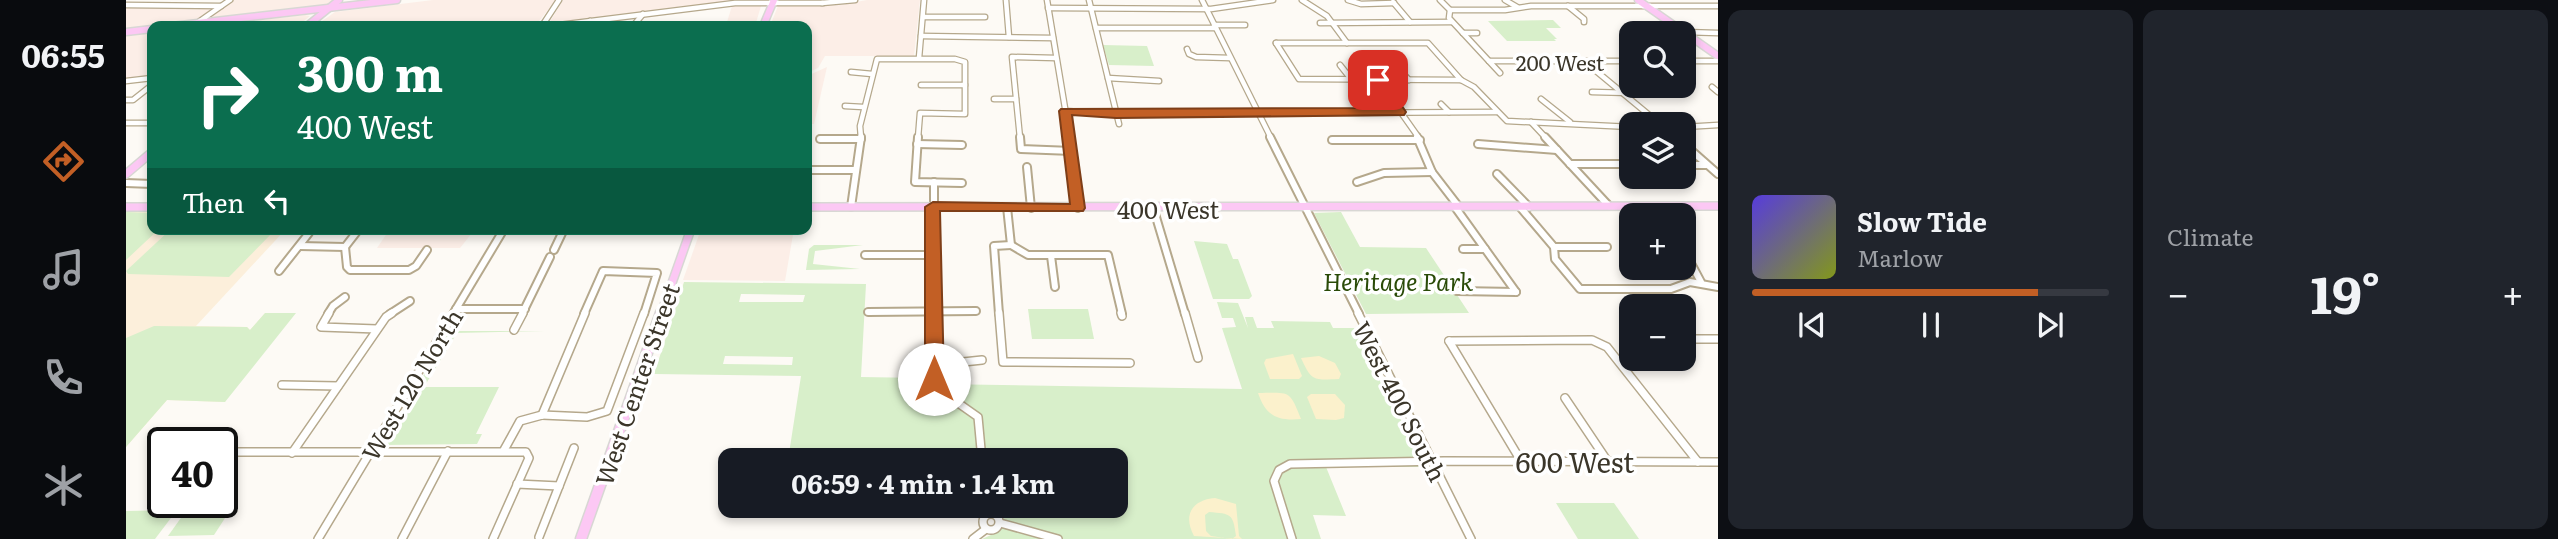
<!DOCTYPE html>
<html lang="en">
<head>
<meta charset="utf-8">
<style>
	body { margin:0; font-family:Literata,serif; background:#20242c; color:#f1f3f6; height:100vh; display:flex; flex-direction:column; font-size:26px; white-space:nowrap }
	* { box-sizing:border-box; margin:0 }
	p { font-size:23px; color:#9ea1a6 }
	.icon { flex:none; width:38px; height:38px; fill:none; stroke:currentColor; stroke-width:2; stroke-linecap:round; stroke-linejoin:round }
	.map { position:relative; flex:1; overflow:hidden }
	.drawer { display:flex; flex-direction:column; gap:10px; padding:10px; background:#0d0f14; width:840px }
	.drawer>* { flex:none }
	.banner { position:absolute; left:21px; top:21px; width:665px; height:214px; border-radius:14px; box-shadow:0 4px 10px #0003; background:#0b6e4f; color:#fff; overflow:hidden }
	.tools { position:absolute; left:1493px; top:21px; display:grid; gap:14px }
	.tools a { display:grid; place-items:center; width:77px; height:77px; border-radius:14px; background:#171b24; box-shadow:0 4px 10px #0003; font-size:35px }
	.speed { position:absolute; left:21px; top:427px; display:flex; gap:14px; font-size:35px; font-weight:700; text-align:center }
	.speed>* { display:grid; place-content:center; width:91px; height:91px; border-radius:50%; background:#171b24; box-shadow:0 4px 10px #0003; line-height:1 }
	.speed .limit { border:4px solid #111; border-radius:10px; background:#fff; color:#111 }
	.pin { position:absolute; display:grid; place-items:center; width:60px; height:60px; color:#fff; margin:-30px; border-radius:14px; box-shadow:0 4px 10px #0006 }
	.me { position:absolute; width:77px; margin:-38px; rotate:0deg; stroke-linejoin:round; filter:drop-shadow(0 0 5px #0008) }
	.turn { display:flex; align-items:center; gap:24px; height:147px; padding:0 35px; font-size:32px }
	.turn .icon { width:91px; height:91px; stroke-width:2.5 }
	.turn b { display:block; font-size:49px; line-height:60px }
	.then { display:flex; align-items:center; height:66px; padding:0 35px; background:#0003; gap:14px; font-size:26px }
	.big { font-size:52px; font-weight:700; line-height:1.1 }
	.drawer .tile { flex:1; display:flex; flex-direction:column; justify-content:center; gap:10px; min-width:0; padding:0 24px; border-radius:14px; background:#20242c }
	.song { display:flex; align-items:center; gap:21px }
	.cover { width:84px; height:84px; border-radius:10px; background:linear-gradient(135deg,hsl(250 70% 55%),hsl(70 70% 35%)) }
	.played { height:7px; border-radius:4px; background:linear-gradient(90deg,#c25f25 80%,#363941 80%) }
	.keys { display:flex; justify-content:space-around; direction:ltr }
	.heat { display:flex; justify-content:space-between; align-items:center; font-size:38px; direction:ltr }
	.drawer .tiles { flex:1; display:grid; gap:10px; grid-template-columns:repeat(2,1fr) }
	.trip { position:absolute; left:592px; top:448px; width:410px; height:70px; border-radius:14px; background:#171b24; box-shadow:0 4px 10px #0003; font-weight:700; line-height:70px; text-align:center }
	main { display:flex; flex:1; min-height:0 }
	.tabs { display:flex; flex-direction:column; width:126px; justify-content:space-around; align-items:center; background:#090b0e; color:#9ea1a6 }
	.tabs .icon { width:49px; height:49px }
	.tabs .active { color:#c25f25 }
	.tabs b { font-size:32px; color:#f1f3f6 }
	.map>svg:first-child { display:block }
	.commercial { fill:#fceee7 }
	.medical { fill:#fcefdb }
	.green { fill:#d8efca; fill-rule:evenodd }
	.sand { fill:#fbf1cc; fill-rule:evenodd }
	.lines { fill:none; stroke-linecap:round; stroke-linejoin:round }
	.minor-far2-casing { stroke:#b5a88c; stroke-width:7 }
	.minor-far1-casing { stroke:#b5a88c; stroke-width:10 }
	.minor-casing { stroke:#b5a88c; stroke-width:10 }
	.major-far2-casing { stroke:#d8d7d4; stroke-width:9 }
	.major-far1-casing { stroke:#d8d7d4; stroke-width:10 }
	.major-casing { stroke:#d8d7d4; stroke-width:13 }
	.minor-far2 { stroke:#fff; stroke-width:4.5 }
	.minor-far1 { stroke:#fff; stroke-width:6 }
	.minor { stroke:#fff; stroke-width:7 }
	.major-far2 { stroke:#fcc8f4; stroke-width:6 }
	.major-far1 { stroke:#fcc8f4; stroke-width:7 }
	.major { stroke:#fcc8f4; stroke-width:10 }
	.route { fill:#c25f25; stroke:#7e3e18; stroke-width:2 }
	.labels { text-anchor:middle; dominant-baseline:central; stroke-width:7; stroke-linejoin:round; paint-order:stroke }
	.far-street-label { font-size:21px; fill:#3b362a; stroke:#fff }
	.street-label { font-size:24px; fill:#3b362a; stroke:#fff }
	.park-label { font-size:24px; font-style:italic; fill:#2a4b08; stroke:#fff }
	.near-street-label { font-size:28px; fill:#3b362a; stroke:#fff }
</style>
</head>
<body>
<main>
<nav class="tabs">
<b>06:55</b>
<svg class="icon active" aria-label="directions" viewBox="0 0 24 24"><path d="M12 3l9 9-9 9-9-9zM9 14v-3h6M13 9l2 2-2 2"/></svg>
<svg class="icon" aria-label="music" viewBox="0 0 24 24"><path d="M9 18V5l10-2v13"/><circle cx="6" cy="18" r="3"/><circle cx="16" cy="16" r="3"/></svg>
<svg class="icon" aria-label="phone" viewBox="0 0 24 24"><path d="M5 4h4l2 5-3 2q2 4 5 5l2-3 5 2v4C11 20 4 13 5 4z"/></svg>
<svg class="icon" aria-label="climate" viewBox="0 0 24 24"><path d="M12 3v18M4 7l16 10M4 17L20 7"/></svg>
</nav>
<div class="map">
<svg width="1592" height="539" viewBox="0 0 1592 539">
	<rect width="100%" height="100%" fill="#fdfaf5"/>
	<g class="commercial">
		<polygon points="107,0 208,0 199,6 83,18"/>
		<polygon points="307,0 430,0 409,26 189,26 209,12"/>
		<polygon points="437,0 626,0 422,25"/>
		<polygon points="741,0 794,0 788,56 699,56 692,68 681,73 681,26 644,26 652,6 714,5"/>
		<polygon points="606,6 635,6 629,26 593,26 594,22 601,22"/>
		<polygon points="0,7 89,7 72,20 0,28"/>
		<polygon points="179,15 184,16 172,26 82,26"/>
		<polygon points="26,33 26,76 0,79 0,36"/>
		<polygon points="701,67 688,124 681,124 681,76"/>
		<polygon points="264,229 373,229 371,233 346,233 334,248 251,248"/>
		<polygon points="575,229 668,229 659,281 557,280"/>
	</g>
	<polygon class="medical" points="0,212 26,212 26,229 160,229 70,326 121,327 124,330 139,313 99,402 41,400 0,447"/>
	<g class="green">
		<polygon points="1427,20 1435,28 1420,28 1431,39 1428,39 1430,41 1381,41 1362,21"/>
		<polygon points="977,45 1021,46 1028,66 983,65"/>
		<polygon points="0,212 26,213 26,229 33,229 0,260"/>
		<polygon points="1215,212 1234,247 1300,248 1343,313 1240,314 1188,213"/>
		<polygon points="45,229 150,229 103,277 2,274 0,271"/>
		<polygon points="1068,241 1101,244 1107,259 1112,259 1126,296 1123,299 1087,299"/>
		<polygon points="688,245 737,245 689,251 687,264 734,269 680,270 683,249"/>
		<path d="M558,282l182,2 -5,93 62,1 16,6 303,5 -20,-61 14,-1 -3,-9h-11l-5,-16 21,1 10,25 -3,-11h8l4,11h17l-3,-7 59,1 3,6h21l71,139h-99l20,49 -33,-1 8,24h-339l18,-8 5,-11 -13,-14h123v-46h-327l13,-84 -147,-2zM615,294l63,1h1l-2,7h-64zM599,356l68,1 -1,8 -69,-1z"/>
		<polygon points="902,309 962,309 968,339 906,339"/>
		<polygon points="139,313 170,313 99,402 41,400 0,447 0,338 28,326 121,327 124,330"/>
		<polygon points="323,331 419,331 331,333 298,387 373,387 350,434 356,434 351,444 257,445"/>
		<polygon points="1430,503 1488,503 1513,539 1452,539"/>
		<polygon points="51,510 29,539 0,539 0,511"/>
		<polygon points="57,515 101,515 88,535 42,536"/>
	</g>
	<g class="sand">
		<polygon points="1167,354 1176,376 1173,379 1144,379 1138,363 1140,359"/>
		<path d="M1193,356l16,7 6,11 -2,5c-25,1 -27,3 -38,-21z"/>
		<path d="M1132,393c32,0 31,-4 43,26 -24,2 -35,-3 -43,-26z"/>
		<polygon points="1185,394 1209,394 1219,405 1218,418 1210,420 1190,419 1181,397"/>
		<path d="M1089,498l21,6 3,32 3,3 -48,-3c-11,-20 -3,-36 21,-38zM1083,512c22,2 24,1 27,24l-4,3 -21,-3 -5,-5 -1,-16z"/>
	</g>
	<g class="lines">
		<defs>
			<g id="minor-far2">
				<polyline points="880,0 883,37"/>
				<polyline points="921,0 944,138"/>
				<polyline points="963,0 993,124"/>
				<polyline points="1076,0 1145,138"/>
				<polyline points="1176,0 1201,16 1221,43"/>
				<polyline points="1222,0 1235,4 1268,3"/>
				<polyline points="1314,0 1324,10 1323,18 1374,73"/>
				<polyline points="1379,0 1391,7"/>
				<polyline points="1267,2 1284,22"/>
				<polyline points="696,3 729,0"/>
				<polyline points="0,5 95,6"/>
				<polyline points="1442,6 1458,19 1458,22"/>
				<polyline points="922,8 1085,9 1147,0"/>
				<polyline points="1324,10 1379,10 1405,6 1592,6"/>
				<polyline points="797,17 859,17"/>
				<polyline points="464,21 468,26 507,26 517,14"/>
				<polyline points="71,23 104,0"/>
				<polyline points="1194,23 1326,22"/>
				<polyline points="1088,25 1119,25"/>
				<polyline points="416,26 433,0"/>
				<polyline points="425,26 609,3 697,3"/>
				<polyline points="970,28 1090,28"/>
				<polyline points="1558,32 1592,33"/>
				<polyline points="1337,33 1351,33"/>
				<polyline points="795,36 927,38"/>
				<polyline points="1150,43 1302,43 1335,80 1348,87 1381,121 1505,127"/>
				<polyline points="1150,43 1173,79 1335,80"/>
				<polyline points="1061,49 1063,54 1070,57 1104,58"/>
				<polyline points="793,58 798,0"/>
				<polyline points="1363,61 1505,61"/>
				<polyline points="1458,61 1534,124"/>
				<polyline points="1558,61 1592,61"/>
				<polyline points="1214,65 1225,79"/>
				<polyline points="1270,66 1283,80"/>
				<polyline points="725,72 746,74"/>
				<polyline points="982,78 1033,81"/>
				<polyline points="1252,80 1293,138"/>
				<polyline points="0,81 26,78"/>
				<polyline points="795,85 839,85"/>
				<polyline points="1586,87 1592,92"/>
				<polyline points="1466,92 1544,94"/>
				<polyline points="868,99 890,99"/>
				<polyline points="1415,99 1444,122"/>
				<polyline points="0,100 7,100 26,85"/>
				<polyline points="1315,104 1323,112"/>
				<polyline points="719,106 737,107"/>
				<polyline points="939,111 990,114 1371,112"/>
				<polyline points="1405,122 1420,138"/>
				<polyline points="0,123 26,123"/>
				<polyline points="1558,127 1592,125"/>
				<polyline points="735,138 734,126 751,59 829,59 839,62 839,114 794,113 792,138"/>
				<polyline points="894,138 886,57 930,58"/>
			</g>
			<g id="minor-far1">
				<polyline points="792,137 789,182 836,183"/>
				<polyline points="894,137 895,149 946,151"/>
				<polyline points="944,137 952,208"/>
				<polyline points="1144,137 1233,314"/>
				<polyline points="1291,137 1306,172 1333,207"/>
				<polyline points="1419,137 1483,206"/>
				<polyline points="694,139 735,139"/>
				<polyline points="1206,140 1294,140"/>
				<polyline points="791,144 836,145"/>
				<polyline points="1352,144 1431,150"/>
				<polyline points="1558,144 1592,174"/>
				<polyline points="1444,164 1505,164"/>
				<polyline points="1558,165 1580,165"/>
				<polyline points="901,167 905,208"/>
				<polyline points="686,170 730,170"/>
				<polyline points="1371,174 1403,207"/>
				<polyline points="808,182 808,314"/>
				<polyline points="1231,182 1258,173 1306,172"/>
				<polyline points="0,183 26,184"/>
				<polyline points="725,207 735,137"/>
				<polyline points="881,207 885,245"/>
				<polyline points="1027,207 1059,314"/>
				<polyline points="1329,207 1390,292"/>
				<polyline points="1394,207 1428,247 1429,259 1454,289 1545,289 1564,282 1592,287"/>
				<polyline points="885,245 902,255 982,255 996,314"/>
				<polyline points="174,246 219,247"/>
				<polyline points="219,247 221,267 224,270 283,270 290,266 301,250"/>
				<polyline points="219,247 233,229"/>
				<polyline points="1428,247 1481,247"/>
				<polyline points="1337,249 1359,249"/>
				<polyline points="428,250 438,229"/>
				<polyline points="739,255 807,255"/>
				<polyline points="925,256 929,287"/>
				<polyline points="1561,256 1575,282"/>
				<polyline points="153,271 183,233"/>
				<polyline points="1331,291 1390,292"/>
				<polyline points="330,309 399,309"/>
				<polyline points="742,312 850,311"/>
				<polyline points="202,314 207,306 219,297"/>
				<polyline points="264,314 284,301"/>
				<polyline points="327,314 378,229"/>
				<polyline points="396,314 424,257"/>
				<polyline points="458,314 477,271 531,273 518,314"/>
				<polyline points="873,314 868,246 885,245"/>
			</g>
			<g id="minor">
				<polyline points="203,313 195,327 251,329"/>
				<polyline points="808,313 808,379 815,391 852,417 856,460"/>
				<polyline points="873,313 877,362 1004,363"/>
				<polyline points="995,313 996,316"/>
				<polyline points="1059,313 1072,358"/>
				<polyline points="1232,313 1345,539"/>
				<polyline points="388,330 397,313"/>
				<polyline points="1558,339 1592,339"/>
				<polyline points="1323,341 1466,340 1481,347 1572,462"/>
				<polyline points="1323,341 1395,461"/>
				<polyline points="809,365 856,360"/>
				<polyline points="156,385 212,386"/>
				<polyline points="1439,398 1482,462"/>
				<polyline points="416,415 459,313"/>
				<polyline points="416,415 461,417 481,411 518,313"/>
				<polyline points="378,450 394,421 416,415"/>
				<polyline points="96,452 400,452 403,458 367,539"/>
				<polyline points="166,453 260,317 266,313"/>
				<polyline points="391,484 433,486"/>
				<circle cx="865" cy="522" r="8"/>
				<polyline points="874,523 932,539"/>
				<polyline points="413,537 448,448"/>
				<polyline points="192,539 328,313"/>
				<polyline points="276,539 322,451"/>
				<polyline points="847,539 860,529"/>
				<polyline points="1166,539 1148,481 1153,470 1164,464 1318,461 1592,462"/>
			</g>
			<g id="major-far2">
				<polyline points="1512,0 1592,56"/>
				<polyline points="46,26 271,0"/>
				<polyline points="181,26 213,0"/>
				<polyline points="637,26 648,0"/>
				<polyline points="0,32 26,29"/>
			</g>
			<g id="major-far1">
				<polyline points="0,174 26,152"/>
				<polyline points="0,207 26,207"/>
				<polyline points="681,207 1592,206"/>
				<polyline points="535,314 565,229"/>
			</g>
			<polyline id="major" points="455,539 535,313"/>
		</defs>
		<use href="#minor-far2" class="minor-far2-casing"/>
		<use href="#minor-far1" class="minor-far1-casing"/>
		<use href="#minor" class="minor-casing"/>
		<use href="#major-far2" class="major-far2-casing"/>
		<use href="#major-far1" class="major-far1-casing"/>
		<use href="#major" class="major-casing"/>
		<use href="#minor-far2" class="minor-far2"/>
		<use href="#minor-far1" class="minor-far1"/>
		<use href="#minor" class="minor"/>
		<use href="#major-far2" class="major-far2"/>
		<use href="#major-far1" class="major-far1"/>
		<use href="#major" class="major"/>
	</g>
	<polygon class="route" points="1252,76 1256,77 1280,112 1278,115 990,118 946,115 959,208 957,211 814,211 818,379 815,384 802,384 799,379 799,207 807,202 944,204 933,111 935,109 1265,108 1246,80"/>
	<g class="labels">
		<g class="far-street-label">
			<text x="1434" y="61">200 West</text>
		</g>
		<g class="street-label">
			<text x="1042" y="208">400 West</text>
			<text transform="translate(285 384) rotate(-59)">West 120 North</text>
			<text transform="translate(510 384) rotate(-71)">West Center Street</text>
			<text transform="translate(1275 401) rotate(63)">West 400 South</text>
		</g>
		<g class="park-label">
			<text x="1272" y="280">Heritage Park</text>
		</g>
		<g class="near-street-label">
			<text x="1449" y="461">600 West</text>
		</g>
	</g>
</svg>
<div class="tools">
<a><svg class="icon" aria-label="search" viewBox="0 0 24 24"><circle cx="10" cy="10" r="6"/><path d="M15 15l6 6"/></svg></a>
<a><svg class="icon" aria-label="layers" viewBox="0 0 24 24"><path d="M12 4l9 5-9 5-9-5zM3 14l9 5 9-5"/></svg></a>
<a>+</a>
<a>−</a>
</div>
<div class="speed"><div class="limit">40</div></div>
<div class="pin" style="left:1252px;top:80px;background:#d93025"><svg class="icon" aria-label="arrive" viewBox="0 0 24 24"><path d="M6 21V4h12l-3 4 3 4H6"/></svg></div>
<svg class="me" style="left:808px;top:379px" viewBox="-20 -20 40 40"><circle r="19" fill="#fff"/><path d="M0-13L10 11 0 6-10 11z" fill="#c25f25"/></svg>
<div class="trip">06:59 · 4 min · 1.4 km</div>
<div class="banner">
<div class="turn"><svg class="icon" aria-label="right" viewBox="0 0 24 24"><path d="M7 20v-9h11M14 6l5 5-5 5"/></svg><div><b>300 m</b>400 West</div></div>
<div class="then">Then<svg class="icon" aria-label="left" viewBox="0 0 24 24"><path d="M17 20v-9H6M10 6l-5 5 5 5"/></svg></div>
</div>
</div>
<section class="drawer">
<div class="tiles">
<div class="tile">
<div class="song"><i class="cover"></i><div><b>Slow Tide</b><p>Marlow</p></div></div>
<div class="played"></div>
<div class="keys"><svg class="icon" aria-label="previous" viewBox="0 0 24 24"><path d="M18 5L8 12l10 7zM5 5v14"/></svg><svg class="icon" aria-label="pause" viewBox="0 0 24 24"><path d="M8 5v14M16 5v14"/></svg><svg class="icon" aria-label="next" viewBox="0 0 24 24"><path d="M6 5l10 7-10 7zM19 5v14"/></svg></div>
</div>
<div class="tile"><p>Climate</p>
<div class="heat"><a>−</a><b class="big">19°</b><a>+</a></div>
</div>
</div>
</section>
</main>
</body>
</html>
